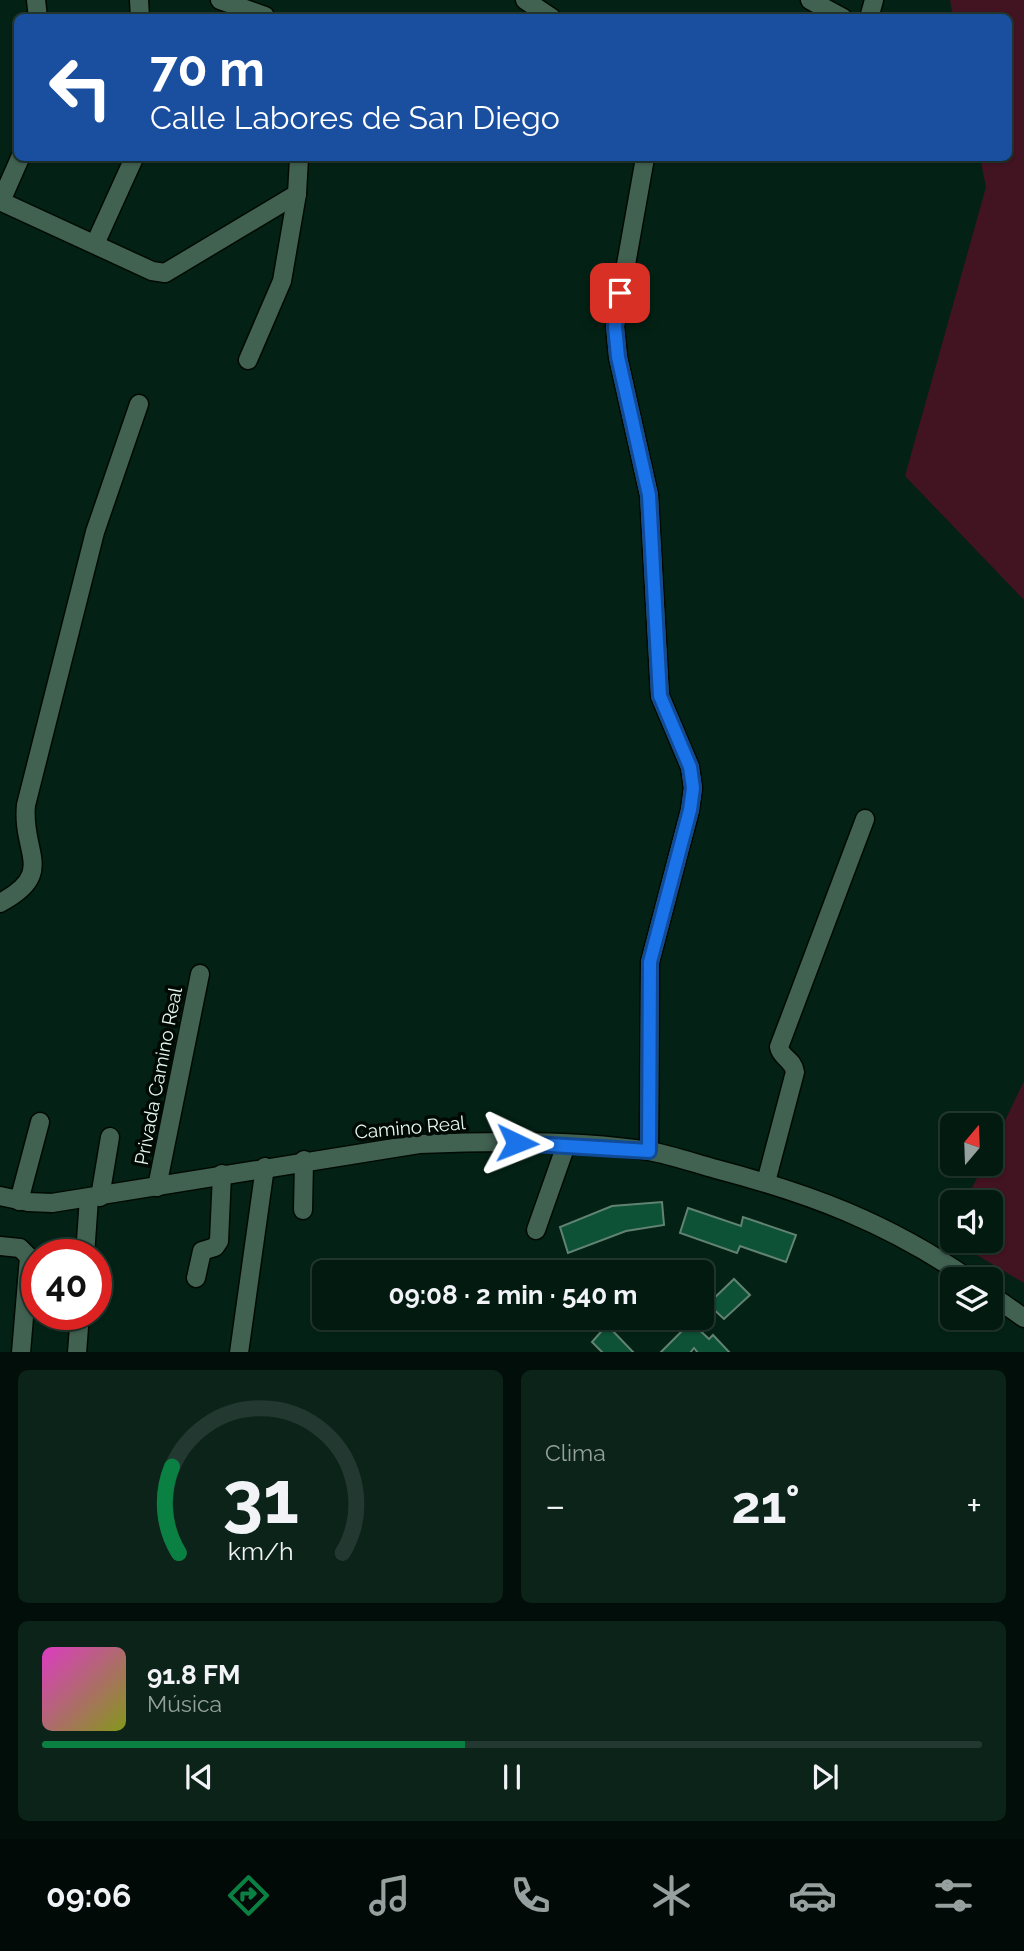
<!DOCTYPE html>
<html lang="es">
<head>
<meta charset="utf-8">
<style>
	body { margin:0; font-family:Raleway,sans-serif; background:#0c2319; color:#f1f3f6; height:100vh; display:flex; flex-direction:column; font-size:26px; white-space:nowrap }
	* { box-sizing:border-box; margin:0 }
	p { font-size:23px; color:#96a19f }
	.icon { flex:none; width:38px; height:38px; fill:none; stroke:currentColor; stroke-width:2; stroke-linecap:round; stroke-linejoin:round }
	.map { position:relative; height:1352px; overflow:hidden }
	.panel { display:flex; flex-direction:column; gap:18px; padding:18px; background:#010e09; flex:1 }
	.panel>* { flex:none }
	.guide { position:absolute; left:14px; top:14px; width:998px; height:147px; border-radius:10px; box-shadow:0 2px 5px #0004,0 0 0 2px #233830; background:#1a4fa0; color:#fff; overflow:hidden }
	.needle { width:46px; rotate:19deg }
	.tools { position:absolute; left:940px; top:1113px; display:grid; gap:14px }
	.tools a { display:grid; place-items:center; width:63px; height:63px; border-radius:10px; background:#021a10; box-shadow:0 2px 5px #0004,0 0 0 2px #233830; font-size:35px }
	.speed { position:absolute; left:21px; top:1239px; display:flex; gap:14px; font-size:35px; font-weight:700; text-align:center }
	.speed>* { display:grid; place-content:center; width:91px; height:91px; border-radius:50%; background:#021a10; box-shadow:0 2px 5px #0004,0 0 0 2px #233830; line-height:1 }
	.speed .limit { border:10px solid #d22; background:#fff; color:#111 }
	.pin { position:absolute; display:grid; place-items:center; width:60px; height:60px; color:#fff; margin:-30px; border-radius:14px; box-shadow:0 4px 10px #0006 }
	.me { position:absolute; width:77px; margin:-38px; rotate:92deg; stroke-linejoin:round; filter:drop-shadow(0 0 5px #0008) }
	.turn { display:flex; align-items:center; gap:24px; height:147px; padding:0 21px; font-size:32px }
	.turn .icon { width:91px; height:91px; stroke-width:2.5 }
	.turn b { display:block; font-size:49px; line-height:60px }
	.big { font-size:52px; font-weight:700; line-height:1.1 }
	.panel .tile { flex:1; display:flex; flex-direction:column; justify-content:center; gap:10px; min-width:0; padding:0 24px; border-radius:10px; background:#0c2319 }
	.panel .dial { align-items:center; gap:0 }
	.dial svg { height:182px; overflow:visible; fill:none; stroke:#233830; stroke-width:7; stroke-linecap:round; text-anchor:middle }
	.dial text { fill:#f1f3f6; stroke:none }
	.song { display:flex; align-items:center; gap:21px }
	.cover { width:84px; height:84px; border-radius:10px; background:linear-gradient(135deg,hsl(310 70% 55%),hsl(70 70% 35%)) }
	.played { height:7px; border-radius:4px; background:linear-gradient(90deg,#0b8043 45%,#233830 45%) }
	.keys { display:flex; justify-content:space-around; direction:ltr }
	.heat { display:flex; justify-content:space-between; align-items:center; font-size:38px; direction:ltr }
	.panel .tiles { flex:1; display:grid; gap:18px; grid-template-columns:1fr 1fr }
	.tile:last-child { grid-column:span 2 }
	.trip { position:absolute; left:312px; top:1260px; width:402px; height:70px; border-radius:10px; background:#021a10; box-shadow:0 2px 5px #0004,0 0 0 2px #233830; font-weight:700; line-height:70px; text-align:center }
	.menu { display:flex; height:112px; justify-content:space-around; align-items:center; background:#010a06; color:#96a19f }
	.menu .icon { width:49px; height:49px }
	.menu .selected { color:#0b8043 }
	.menu b { font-size:32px; color:#f1f3f6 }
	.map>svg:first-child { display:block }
	.green { fill:#421321 }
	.building { fill:#0d5137; stroke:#628372; stroke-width:2 }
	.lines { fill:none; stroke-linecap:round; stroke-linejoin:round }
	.minor-casing { stroke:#000a03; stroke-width:21 }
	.minor { stroke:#416151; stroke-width:18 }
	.route-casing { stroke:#114b97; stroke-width:18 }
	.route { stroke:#1a73e8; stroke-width:12 }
	.labels { text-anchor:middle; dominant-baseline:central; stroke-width:7; stroke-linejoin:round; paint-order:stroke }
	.street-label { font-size:19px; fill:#e6f8ee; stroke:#010905 }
</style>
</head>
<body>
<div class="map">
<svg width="1024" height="1353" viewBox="0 0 1024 1353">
	<rect width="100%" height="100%" fill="#032215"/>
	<g class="green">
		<polygon points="950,0 1024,0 1024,600 905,476 986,187 980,158 1008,158 1008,18 953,17"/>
		<polygon points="1024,1081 1024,1283 948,1238 952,1230 952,1241 990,1241 990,1202 965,1202 984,1164 990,1164 991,1150"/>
	</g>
	<g class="building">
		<polygon points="662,1202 664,1225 626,1231 568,1253 560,1227 612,1206"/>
		<polygon points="688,1208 741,1226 743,1217 796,1235 786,1262 740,1246 737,1253 680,1233"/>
		<polygon points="734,1279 750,1295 724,1319 708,1304"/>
		<polygon points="691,1322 709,1339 713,1335 730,1353 698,1353 694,1348 690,1353 660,1353"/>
		<polygon points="607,1325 634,1353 603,1353 592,1342"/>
	</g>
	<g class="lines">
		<defs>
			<g id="minor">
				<polyline points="36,0 38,18"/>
				<polyline points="139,0 140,18"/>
				<polyline points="220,0 265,16"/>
				<polyline points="525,0 552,18"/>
				<polyline points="810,0 843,18"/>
				<polyline points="869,18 874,0"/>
				<polyline points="645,158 615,326 618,357 649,495 660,696 690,767 693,788 690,810 650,962 649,1151"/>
				<polyline points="0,201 152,271 165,273 297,194"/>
				<polyline points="1,201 20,158"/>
				<polyline points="95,244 134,158"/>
				<polyline points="248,360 282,281 297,194 299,158"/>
				<path d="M0,903c57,-30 21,-50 26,-98l69,-273 44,-128"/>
				<path d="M766,1182l29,-110c-2,-13 -14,-14 -16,-25l86,-228"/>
				<polyline points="157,1187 200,974"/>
				<path d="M0,1196l28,6 24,1 367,-59c70,-3 161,-4 230,7 22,4 45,12 67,18 95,25 172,54 253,110"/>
				<polyline points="100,1197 110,1137"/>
				<polyline points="19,1201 40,1122"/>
				<polyline points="303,1210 304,1160"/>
				<polyline points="536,1230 566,1145"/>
				<polyline points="0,1246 20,1248 29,1257 21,1353"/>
				<polyline points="85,1255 89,1198"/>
				<polyline points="196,1278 202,1251 215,1247 219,1241 222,1174"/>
				<polyline points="990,1294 1024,1318"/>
				<polyline points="77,1353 80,1314"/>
				<polyline points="239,1353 265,1167"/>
			</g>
		</defs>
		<use href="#minor" class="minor-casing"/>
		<use href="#minor" class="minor"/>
	</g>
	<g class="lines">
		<defs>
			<polyline id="route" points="517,1143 649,1151 650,962 690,810 693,788 690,767 660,696 649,495 618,357 615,326 620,293"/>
		</defs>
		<use href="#route" class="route-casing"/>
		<use href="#route" class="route"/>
	</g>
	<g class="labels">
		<g class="street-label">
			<text transform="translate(158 1076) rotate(-79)">Privada Camino Real</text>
			<text transform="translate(410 1127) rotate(-5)">Camino Real</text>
		</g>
	</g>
</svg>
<div class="tools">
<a><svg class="needle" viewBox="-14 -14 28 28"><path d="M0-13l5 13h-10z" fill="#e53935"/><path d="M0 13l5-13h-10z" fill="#96a19f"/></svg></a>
<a><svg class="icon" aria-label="sound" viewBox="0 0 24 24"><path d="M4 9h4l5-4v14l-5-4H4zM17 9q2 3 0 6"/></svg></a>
<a><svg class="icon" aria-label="layers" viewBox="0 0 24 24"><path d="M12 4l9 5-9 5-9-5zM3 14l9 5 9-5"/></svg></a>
</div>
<div class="speed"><div class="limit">40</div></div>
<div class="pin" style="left:620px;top:293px;background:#d93025"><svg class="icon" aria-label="arrive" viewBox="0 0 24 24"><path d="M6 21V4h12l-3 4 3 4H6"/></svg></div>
<svg class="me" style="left:517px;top:1143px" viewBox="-20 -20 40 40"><path d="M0-17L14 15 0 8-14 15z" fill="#1a73e8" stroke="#fff" stroke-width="4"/></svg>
<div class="trip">09:08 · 2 min · 540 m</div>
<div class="guide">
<div class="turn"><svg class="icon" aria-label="left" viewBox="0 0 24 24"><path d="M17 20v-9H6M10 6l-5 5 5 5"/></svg><div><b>70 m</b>Calle Labores de San Diego</div></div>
</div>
</div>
<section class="panel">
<div class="tiles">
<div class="tile dial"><svg viewBox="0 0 100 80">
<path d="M14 69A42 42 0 1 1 86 69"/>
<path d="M14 69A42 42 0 0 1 11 31" stroke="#0b8043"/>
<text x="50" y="56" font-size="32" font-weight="700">31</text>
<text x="50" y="72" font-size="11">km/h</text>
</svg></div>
<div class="tile"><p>Clima</p>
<div class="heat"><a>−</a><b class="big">21°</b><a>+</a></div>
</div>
<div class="tile">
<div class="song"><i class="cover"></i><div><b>91.8 FM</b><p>Música</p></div></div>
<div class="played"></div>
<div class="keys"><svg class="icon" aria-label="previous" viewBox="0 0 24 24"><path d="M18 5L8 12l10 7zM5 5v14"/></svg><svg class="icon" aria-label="pause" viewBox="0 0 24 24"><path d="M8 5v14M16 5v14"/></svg><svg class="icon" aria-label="next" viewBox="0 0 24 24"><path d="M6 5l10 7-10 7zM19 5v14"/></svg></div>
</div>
</div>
</section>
<nav class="menu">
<b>09:06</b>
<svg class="icon selected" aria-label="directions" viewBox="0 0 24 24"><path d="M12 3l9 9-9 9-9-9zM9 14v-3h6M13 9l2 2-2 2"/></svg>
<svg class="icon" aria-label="music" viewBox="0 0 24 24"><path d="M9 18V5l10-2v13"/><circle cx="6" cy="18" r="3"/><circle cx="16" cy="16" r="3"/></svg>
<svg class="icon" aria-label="phone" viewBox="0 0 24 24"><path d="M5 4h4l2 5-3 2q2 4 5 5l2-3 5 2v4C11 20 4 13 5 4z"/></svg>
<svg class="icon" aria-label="climate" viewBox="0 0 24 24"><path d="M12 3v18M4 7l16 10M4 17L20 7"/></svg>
<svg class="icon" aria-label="car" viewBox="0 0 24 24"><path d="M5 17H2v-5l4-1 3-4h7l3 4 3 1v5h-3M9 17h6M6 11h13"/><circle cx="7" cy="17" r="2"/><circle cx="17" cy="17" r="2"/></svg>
<svg class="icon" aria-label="filters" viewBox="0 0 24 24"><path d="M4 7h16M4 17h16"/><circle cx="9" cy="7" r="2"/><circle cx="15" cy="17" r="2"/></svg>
</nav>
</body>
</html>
